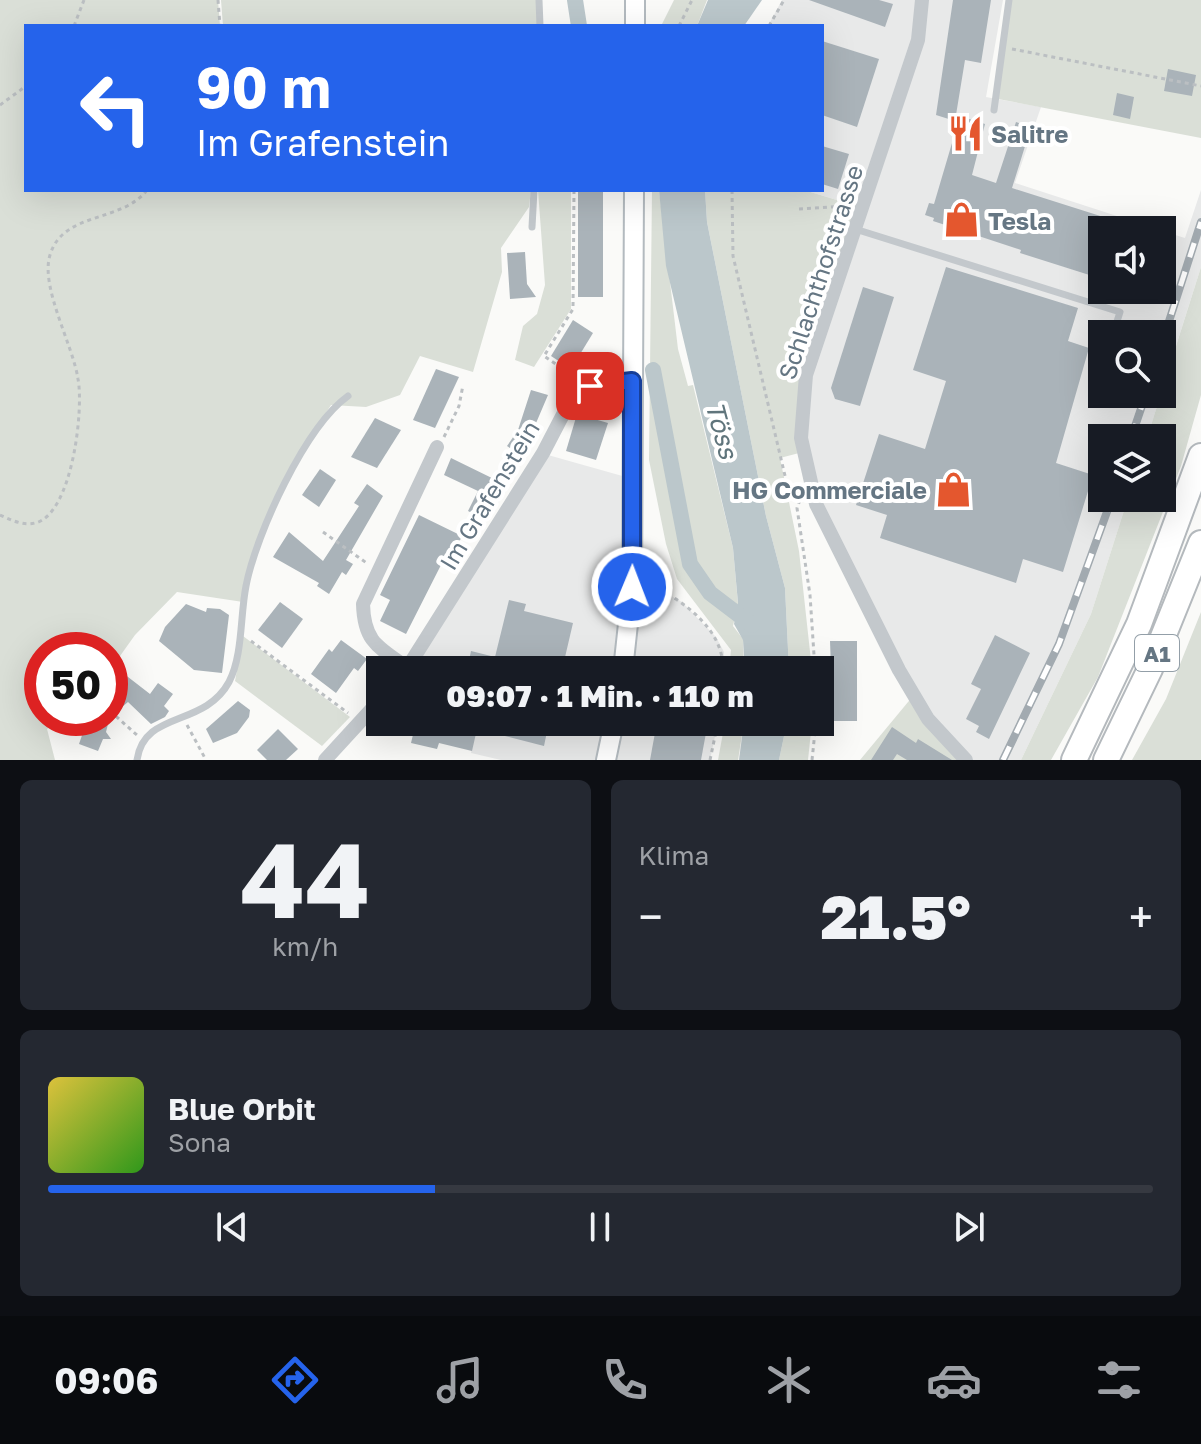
<!DOCTYPE html>
<html lang="de">
<head>
<meta charset="utf-8">
<style>
	body { margin:0; font-family:"Golos Text",sans-serif; background:#242831; color:#f1f3f6; height:100vh; display:flex; flex-direction:column; font-size:30px; white-space:nowrap }
	* { box-sizing:border-box; margin:0 }
	p { font-size:26px; color:#9ea1a6 }
	.icon { flex:none; width:44px; height:44px; fill:none; stroke:currentColor; stroke-width:2; stroke-linecap:round; stroke-linejoin:round }
	.map { position:relative; height:760px; overflow:hidden }
	.panel { display:flex; flex-direction:column; gap:20px; padding:20px; background:#0d0f14; flex:1 }
	.panel>* { flex:none }
	.guide { position:absolute; left:24px; top:24px; width:800px; height:168px; border-radius:0px; box-shadow:0 8px 32px #0002; background:#2563eb; color:#fff; overflow:hidden }
	.controls { position:absolute; left:1088px; top:216px; display:grid; gap:16px }
	.controls a { display:grid; place-items:center; width:88px; height:88px; border-radius:0px; background:#171b24; box-shadow:0 8px 32px #0002; font-size:40px }
	.speed { position:absolute; left:24px; top:632px; display:flex; gap:16px; font-size:40px; font-weight:700; text-align:center }
	.speed>* { display:grid; place-content:center; width:104px; height:104px; border-radius:50%; background:#171b24; box-shadow:0 8px 32px #0002; line-height:1 }
	.speed .limit { border:12px solid #d22; background:#fff; color:#111 }
	.pin { position:absolute; display:grid; place-items:center; width:68px; height:68px; color:#fff; margin:-34px; border-radius:16px; box-shadow:0 4px 12px #0006 }
	.me { position:absolute; width:88px; margin:-44px; rotate:1deg; stroke-linejoin:round; filter:drop-shadow(0 0 6px #0008) }
	.turn { display:flex; align-items:center; gap:28px; height:168px; padding:0 40px; font-size:36px }
	.turn .icon { width:104px; height:104px; stroke-width:2.5 }
	.turn b { display:block; font-size:56px; line-height:68px }
	.big { font-size:60px; font-weight:800; line-height:1.1 }
	.panel .tile { flex:1; display:flex; flex-direction:column; justify-content:center; gap:12px; min-width:0; padding:0 28px; border-radius:12px; background:#242831 }
	.panel .dial { align-items:center; gap:0 }
	.dial b { font-size:104px; line-height:1 }
	.song { display:flex; align-items:center; gap:24px }
	.cover { width:96px; height:96px; border-radius:12px; background:linear-gradient(135deg,hsl(50 70% 55%),hsl(110 70% 35%)) }
	.played { height:8px; border-radius:4px; background:linear-gradient(90deg,#2563eb 35%,#363941 35%) }
	.keys { display:flex; justify-content:space-around; direction:ltr }
	.heat { display:flex; justify-content:space-between; align-items:center; font-size:44px; direction:ltr }
	.panel .tiles { flex:1; display:grid; gap:20px; grid-template-columns:1fr 1fr }
	.tile:last-child { grid-column:span 2 }
	.trip { position:absolute; left:366px; top:656px; width:468px; height:80px; border-radius:0px; background:#171b24; box-shadow:0 8px 32px #0002; font-weight:800; line-height:80px; text-align:center }
	.tab-bar { display:flex; height:128px; justify-content:space-around; align-items:center; background:#090b0e; color:#9ea1a6 }
	.tab-bar .icon { width:56px; height:56px }
	.tab-bar .selected { color:#2563eb }
	.tab-bar b { font-size:36px; color:#f1f3f6 }
	.map>svg:first-child { display:block }
	.built { fill:#e8e9e9 }
	.green { fill:#dadfd7 }
	.water { fill:#bbc7cb }
	.lines { fill:none; stroke-linecap:round; stroke-linejoin:round }
	.canal { stroke:#bbc7cb; stroke-width:16 }
	.building { fill:#aab3b9 }
	.secondary-casing { stroke:#b3babf; stroke-width:22 }
	.motorway-casing { stroke:#b4b9bd; stroke-width:28 }
	.path { stroke:#bbbfc2; stroke-width:3; stroke-dasharray:4 4; stroke-linecap:butt }
	.service { stroke:#c3c8cc; stroke-width:7 }
	.minor { stroke:#c3c8cc; stroke-width:14 }
	.secondary { stroke:#fff; stroke-width:18 }
	.motorway { stroke:#fff; stroke-width:24 }
	.rail-casing { stroke:#a2aab0; stroke-width:8 }
	.rail { stroke:#fff; stroke-width:5; stroke-dasharray:15; stroke-linecap:butt }
	.route-casing { stroke:#184099; stroke-width:20 }
	.route { stroke:#2563eb; stroke-width:14 }
	.labels { text-anchor:middle; dominant-baseline:central; stroke-width:8; stroke-linejoin:round; paint-order:stroke }
	.shield { fill:#fff; stroke:#939fa8; stroke-width:2 }
	.shield-label { font-size:22px; font-weight:bold; fill:#657683 }
	.poi-label { font-size:24px; font-weight:bold; fill:#657683; stroke:#fff; text-anchor:start }
	.street-label { font-size:24px; fill:#657683; stroke:#fff }
	.water-label { font-size:26px; font-style:italic; fill:#60757c; stroke:#fff }
</style>
</head>
<body>
<div class="map">
<svg width="1201" height="760" viewBox="0 0 1201 760">
	<rect width="100%" height="100%" fill="#fafaf8"/>
	<g class="built">
		<polygon points="782,0 1003,0 986,97 1041,107 1015,183 1160,230 1102,230 1102,290 1162,290 1162,231 1185,238 1201,190 1201,267 1162,390 1162,334 1102,334 1102,394 1161,394 1147,438 1102,438 1102,498 1128,498 1091,614 1021,760 966,760 928,719 812,490 803,395 863,208 804,190 822,190 822,26 768,26"/>
		<polygon points="548,455 633,479 632,586 661,590 682,602 716,637 724,652 723,670 413,670"/>
		<polygon points="478,722 718,722 710,760 501,760 471,753"/>
	</g>
	<g class="green">
		<path d="M0,0h218l2,26h-194v164h505l-2,17 -28,41 1,24 -29,100 -53,-16 -20,39 -34,12 -35,-2c-41,61 -69,127 -88,197l-66,-10 -42,43 -25,35v-20h-68v68h20l-15,11 8,31h-55z"/>
		<polygon points="221,0 539,0 540,26 223,26"/>
		<polygon points="674,0 707,0 697,26 661,26"/>
		<polygon points="1009,0 1201,0 1201,138 993,98"/>
		<polygon points="538,190 571,190 571,309 534,367 515,360 523,326 537,314 545,285"/>
		<polygon points="652,190 659,190 678,349 688,386 693,385 733,548 738,604 733,626 743,639 744,670 729,670 731,650 677,579 666,544 649,460"/>
		<polygon points="705,190 804,190 863,208 816,342 803,452 780,458 799,551 812,670 789,670 785,588 766,516 707,222"/>
		<polygon points="1201,267 1201,395 1181,466 1098,677 1051,760 1021,760 1091,614 1128,498 1162,498 1162,438 1147,438"/>
		<polygon points="1201,612 1201,760 1132,760 1166,699"/>
		<polygon points="243,636 350,717 322,746 235,681"/>
		<polygon points="913,696 966,760 860,760"/>
		<polygon points="725,722 744,722 738,760 718,760"/>
		<polygon points="787,722 812,722 808,760 779,760"/>
	</g>
	<g class="water">
		<polygon points="708,0 762,0 744,26 697,26"/>
		<polygon points="659,190 705,190 707,222 766,516 785,588 789,670 745,670 743,640 734,624 738,603 733,548 666,266"/>
		<polygon points="744,722 787,722 779,760 739,760"/>
	</g>
	<g class="lines">
		<g class="canal">
			<polyline points="575,0 579,26"/>
			<polyline points="653,370 690,564 710,593 752,625"/>
		</g>
	</g>
	<g class="building">
		<polygon points="809,0 879,0 893,4 885,27"/>
		<polygon points="953,0 991,0 981,63 965,60 955,121 936,115"/>
		<polygon points="822,41 879,59 857,127 822,115"/>
		<polygon points="1168,69 1196,75 1192,96 1164,91"/>
		<polygon points="1117,93 1134,97 1130,119 1113,115"/>
		<polygon points="960,116 985,124 972,175 996,183 1016,122 1031,127 1012,188 1135,227 1102,230 1102,279 1020,253 1021,250 933,221 934,218 925,215 929,203 934,204"/>
		<polygon points="822,146 849,154 838,189 822,184"/>
		<rect x="578" y="190" width="25" height="107"/>
		<polygon points="525,252 527,284 536,297 510,299 507,253"/>
		<polygon points="946,267 1078,308 1068,341 1089,348 1056,463 1093,475 1063,572 1023,559 1016,583 998,577 880,538 887,515 856,505 879,434 925,449 946,381 913,370"/>
		<polygon points="863,287 894,297 860,406 835,399 831,388"/>
		<polygon points="573,320 593,333 571,369 551,356"/>
		<polygon points="436,369 459,377 435,428 413,420"/>
		<polygon points="531,390 548,395 522,456 507,446 518,430"/>
		<polygon points="577,414 608,423 596,460 566,451"/>
		<polygon points="375,418 401,430 377,468 351,457"/>
		<polygon points="451,458 498,481 480,517 468,511 478,491 444,475"/>
		<polygon points="320,469 336,480 319,507 302,495"/>
		<polygon points="367,484 383,496 346,560 353,564 346,575 342,572 329,594 317,586 319,583 273,557 289,532 323,561 359,506 354,503"/>
		<polygon points="419,515 462,536 449,564 443,561 406,634 380,621 390,600 380,595"/>
		<polygon points="509,600 526,604 524,611 573,623 562,670 467,670 471,651 495,657"/>
		<polygon points="280,602 303,619 282,648 258,630"/>
		<polygon points="186,604 206,612 207,608 220,609 229,615 222,673 194,670 159,641 165,627"/>
		<polygon points="995,635 1030,653 989,739 976,732 979,726 966,719 981,689 971,684"/>
		<polygon points="341,640 367,659 358,671 354,668 336,693 311,674 329,649 332,652"/>
		<polygon points="830,641 857,641 857,721 833,721"/>
		<polygon points="119,670 150,694 158,683 173,694 164,706 169,711 165,717 151,724 128,702 122,707 110,693 110,683"/>
		<polygon points="238,701 250,710 249,717 237,733 213,743 206,729"/>
		<polygon points="88,718 108,724 106,732 111,739 103,739 98,751 79,744"/>
		<polygon points="416,722 549,722 544,746 477,729 472,751 439,743 437,749 411,743"/>
		<polygon points="657,722 708,722 701,760 650,760"/>
		<polygon points="892,727 916,743 918,739 952,760 907,760 897,754 893,760 871,760"/>
		<polygon points="278,729 298,749 286,760 267,760 257,750"/>
	</g>
	<g class="lines">
		<defs>
			<g id="secondary">
				<polyline points="635,26 635,0"/>
				<polyline points="623,670 632,587 634,190"/>
				<polyline points="606,760 614,722"/>
			</g>
			<g id="motorway">
				<polyline points="1074,760 1139,624 1201,456"/>
				<polyline points="1106,760 1150,669 1201,543"/>
			</g>
		</defs>
		<use href="#secondary" class="secondary-casing"/>
		<use href="#motorway" class="motorway-casing"/>
		<g class="path">
			<polyline points="218,0 220,26"/>
			<polyline points="74,26 84,0"/>
			<polyline points="679,26 692,0"/>
			<polyline points="769,26 784,0"/>
			<polyline points="1012,49 1201,86"/>
			<polyline points="0,105 26,86"/>
			<polyline points="574,190 573,309 544,356 576,378"/>
			<polyline points="732,190 733,256 786,480 794,497 799,500"/>
			<polyline points="799,209 846,206"/>
			<polyline points="444,437 459,406 463,385"/>
			<polyline points="800,500 797,508 810,595 815,670"/>
			<path d="M0,515c11,5 23,11 35,8 37,-8 49,-113 43,-144 -5,-34 -38,-92 -28,-124 13,-44 72,-32 97,-65"/>
			<polyline points="323,532 368,564"/>
			<path d="M661,590c30,17 63,43 62,80"/>
			<polyline points="251,641 348,713"/>
			<polyline points="110,711 138,736"/>
			<polyline points="187,725 206,760"/>
			<polyline points="710,760 718,722"/>
			<polyline points="812,760 816,722"/>
		</g>
		<g class="service">
			<polyline points="539,0 540,26"/>
			<polyline points="994,110 1009,0"/>
			<polyline points="532,227 534,190"/>
			<polyline points="855,229 1120,312 1113,334"/>
			<path d="M137,760c7,-50 67,-32 92,-78 14,-27 11,-66 17,-96 10,-52 59,-159 102,-190"/>
		</g>
		<g class="minor">
			<polyline points="922,0 918,40 806,375 801,438 816,504 899,670 928,719 966,760"/>
			<path d="M408,668c-30,-21 -44,-26 -45,-64l74,-157"/>
			<polyline points="406,670 543,453 569,403 590,386 632,381"/>
			<polyline points="325,760 380,700"/>
		</g>
		<use href="#secondary" class="secondary"/>
		<use href="#motorway" class="motorway"/>
		<defs>
			<g id="rail">
				<polyline points="1162,343 1201,222"/>
				<polyline points="1131,438 1146,394"/>
				<polyline points="1003,760 1059,644 1112,498"/>
			</g>
		</defs>
		<use href="#rail" class="rail-casing"/>
		<use href="#rail" class="rail"/>
	</g>
	<g class="lines">
		<defs>
			<polyline id="route" points="590,386 632,381 632,587"/>
		</defs>
		<use href="#route" class="route-casing"/>
		<use href="#route" class="route"/>
	</g>
	<defs>
		<symbol id="restaurant-bare" viewBox="-9 -9 18 18"><path d="M-5-6h1v4h1v-4h1v4h1v-4h1v5L-1.5 .5V6h-2V.5L-5-1ZM5-6V6H3V1.5H1.5Q1.5-4 5-6Z" fill="#e4572e" stroke="#fff" stroke-width="2.5" paint-order="stroke"/></symbol>
		<symbol id="shop-bare" viewBox="-9 -9 18 18"><path d="M-5-2.5h2.3a2.7 3.5 0 0 1 5.4 0H5L5.5 6h-11ZM-1.5-2.5h3a1.5 2.3 0 0 0-3 0Z" fill="#e4572e" stroke="#fff" stroke-width="2.5" paint-order="stroke"/></symbol>
	</defs>
	<g fill-rule="evenodd">
		<use href="#restaurant-bare" x="940" y="108" width="51" height="51"/>
		<use href="#shop-bare" x="936" y="194" width="51" height="51"/>
		<use href="#shop-bare" x="928" y="464" width="51" height="51"/>
	</g>
	<g class="labels">
		<rect class="shield" x="1135" y="635" width="44" height="36" rx="6"/>
		<g class="shield-label">
			<text x="1157" y="653">A1</text>
		</g>
		<g class="poi-label">
			<text x="991" y="133">Salitre</text>
			<text x="988" y="220">Tesla</text>
			<text x="927" y="489" text-anchor="end">HG Commerciale</text>
		</g>
		<g class="street-label">
			<text transform="translate(820 272) rotate(-72)">Schlachthofstrasse</text>
			<text transform="translate(489 495) rotate(-59)">Im Grafenstein</text>
		</g>
		<g class="water-label">
			<text transform="translate(722 430) rotate(75)">Töss</text>
		</g>
	</g>
</svg>
<div class="controls">
<a><svg class="icon" aria-label="sound" viewBox="0 0 24 24"><path d="M4 9h4l5-4v14l-5-4H4zM17 9q2 3 0 6"/></svg></a>
<a><svg class="icon" aria-label="search" viewBox="0 0 24 24"><circle cx="10" cy="10" r="6"/><path d="M15 15l6 6"/></svg></a>
<a><svg class="icon" aria-label="layers" viewBox="0 0 24 24"><path d="M12 4l9 5-9 5-9-5zM3 14l9 5 9-5"/></svg></a>
</div>
<div class="speed"><div class="limit">50</div></div>
<div class="pin" style="left:590px;top:386px;background:#d93025"><svg class="icon" aria-label="arrive" viewBox="0 0 24 24"><path d="M6 21V4h12l-3 4 3 4H6"/></svg></div>
<svg class="me" style="left:632px;top:587px" viewBox="-20 -20 40 40"><circle r="17" fill="#2563eb" stroke="#fff" stroke-width="3"/><path d="M0-11L8 9 0 5-8 9z" fill="#fff"/></svg>
<div class="trip">09:07 · 1 Min. · 110 m</div>
<div class="guide">
<div class="turn"><svg class="icon" aria-label="left" viewBox="0 0 24 24"><path d="M17 20v-9H6M10 6l-5 5 5 5"/></svg><div><b>90 m</b>Im Grafenstein</div></div>
</div>
</div>
<section class="panel">
<div class="tiles">
<div class="tile dial"><b>44</b><p>km/h</p></div>
<div class="tile"><p>Klima</p>
<div class="heat"><a>−</a><b class="big">21.5°</b><a>+</a></div>
</div>
<div class="tile">
<div class="song"><i class="cover"></i><div><b>Blue Orbit</b><p>Sona</p></div></div>
<div class="played"></div>
<div class="keys"><svg class="icon" aria-label="previous" viewBox="0 0 24 24"><path d="M18 5L8 12l10 7zM5 5v14"/></svg><svg class="icon" aria-label="pause" viewBox="0 0 24 24"><path d="M8 5v14M16 5v14"/></svg><svg class="icon" aria-label="next" viewBox="0 0 24 24"><path d="M6 5l10 7-10 7zM19 5v14"/></svg></div>
</div>
</div>
</section>
<nav class="tab-bar">
<b>09:06</b>
<svg class="icon selected" aria-label="directions" viewBox="0 0 24 24"><path d="M12 3l9 9-9 9-9-9zM9 14v-3h6M13 9l2 2-2 2"/></svg>
<svg class="icon" aria-label="music" viewBox="0 0 24 24"><path d="M9 18V5l10-2v13"/><circle cx="6" cy="18" r="3"/><circle cx="16" cy="16" r="3"/></svg>
<svg class="icon" aria-label="phone" viewBox="0 0 24 24"><path d="M5 4h4l2 5-3 2q2 4 5 5l2-3 5 2v4C11 20 4 13 5 4z"/></svg>
<svg class="icon" aria-label="climate" viewBox="0 0 24 24"><path d="M12 3v18M4 7l16 10M4 17L20 7"/></svg>
<svg class="icon" aria-label="car" viewBox="0 0 24 24"><path d="M5 17H2v-5l4-1 3-4h7l3 4 3 1v5h-3M9 17h6M6 11h13"/><circle cx="7" cy="17" r="2"/><circle cx="17" cy="17" r="2"/></svg>
<svg class="icon" aria-label="filters" viewBox="0 0 24 24"><path d="M4 7h16M4 17h16"/><circle cx="9" cy="7" r="2"/><circle cx="15" cy="17" r="2"/></svg>
</nav>
</body>
</html>
